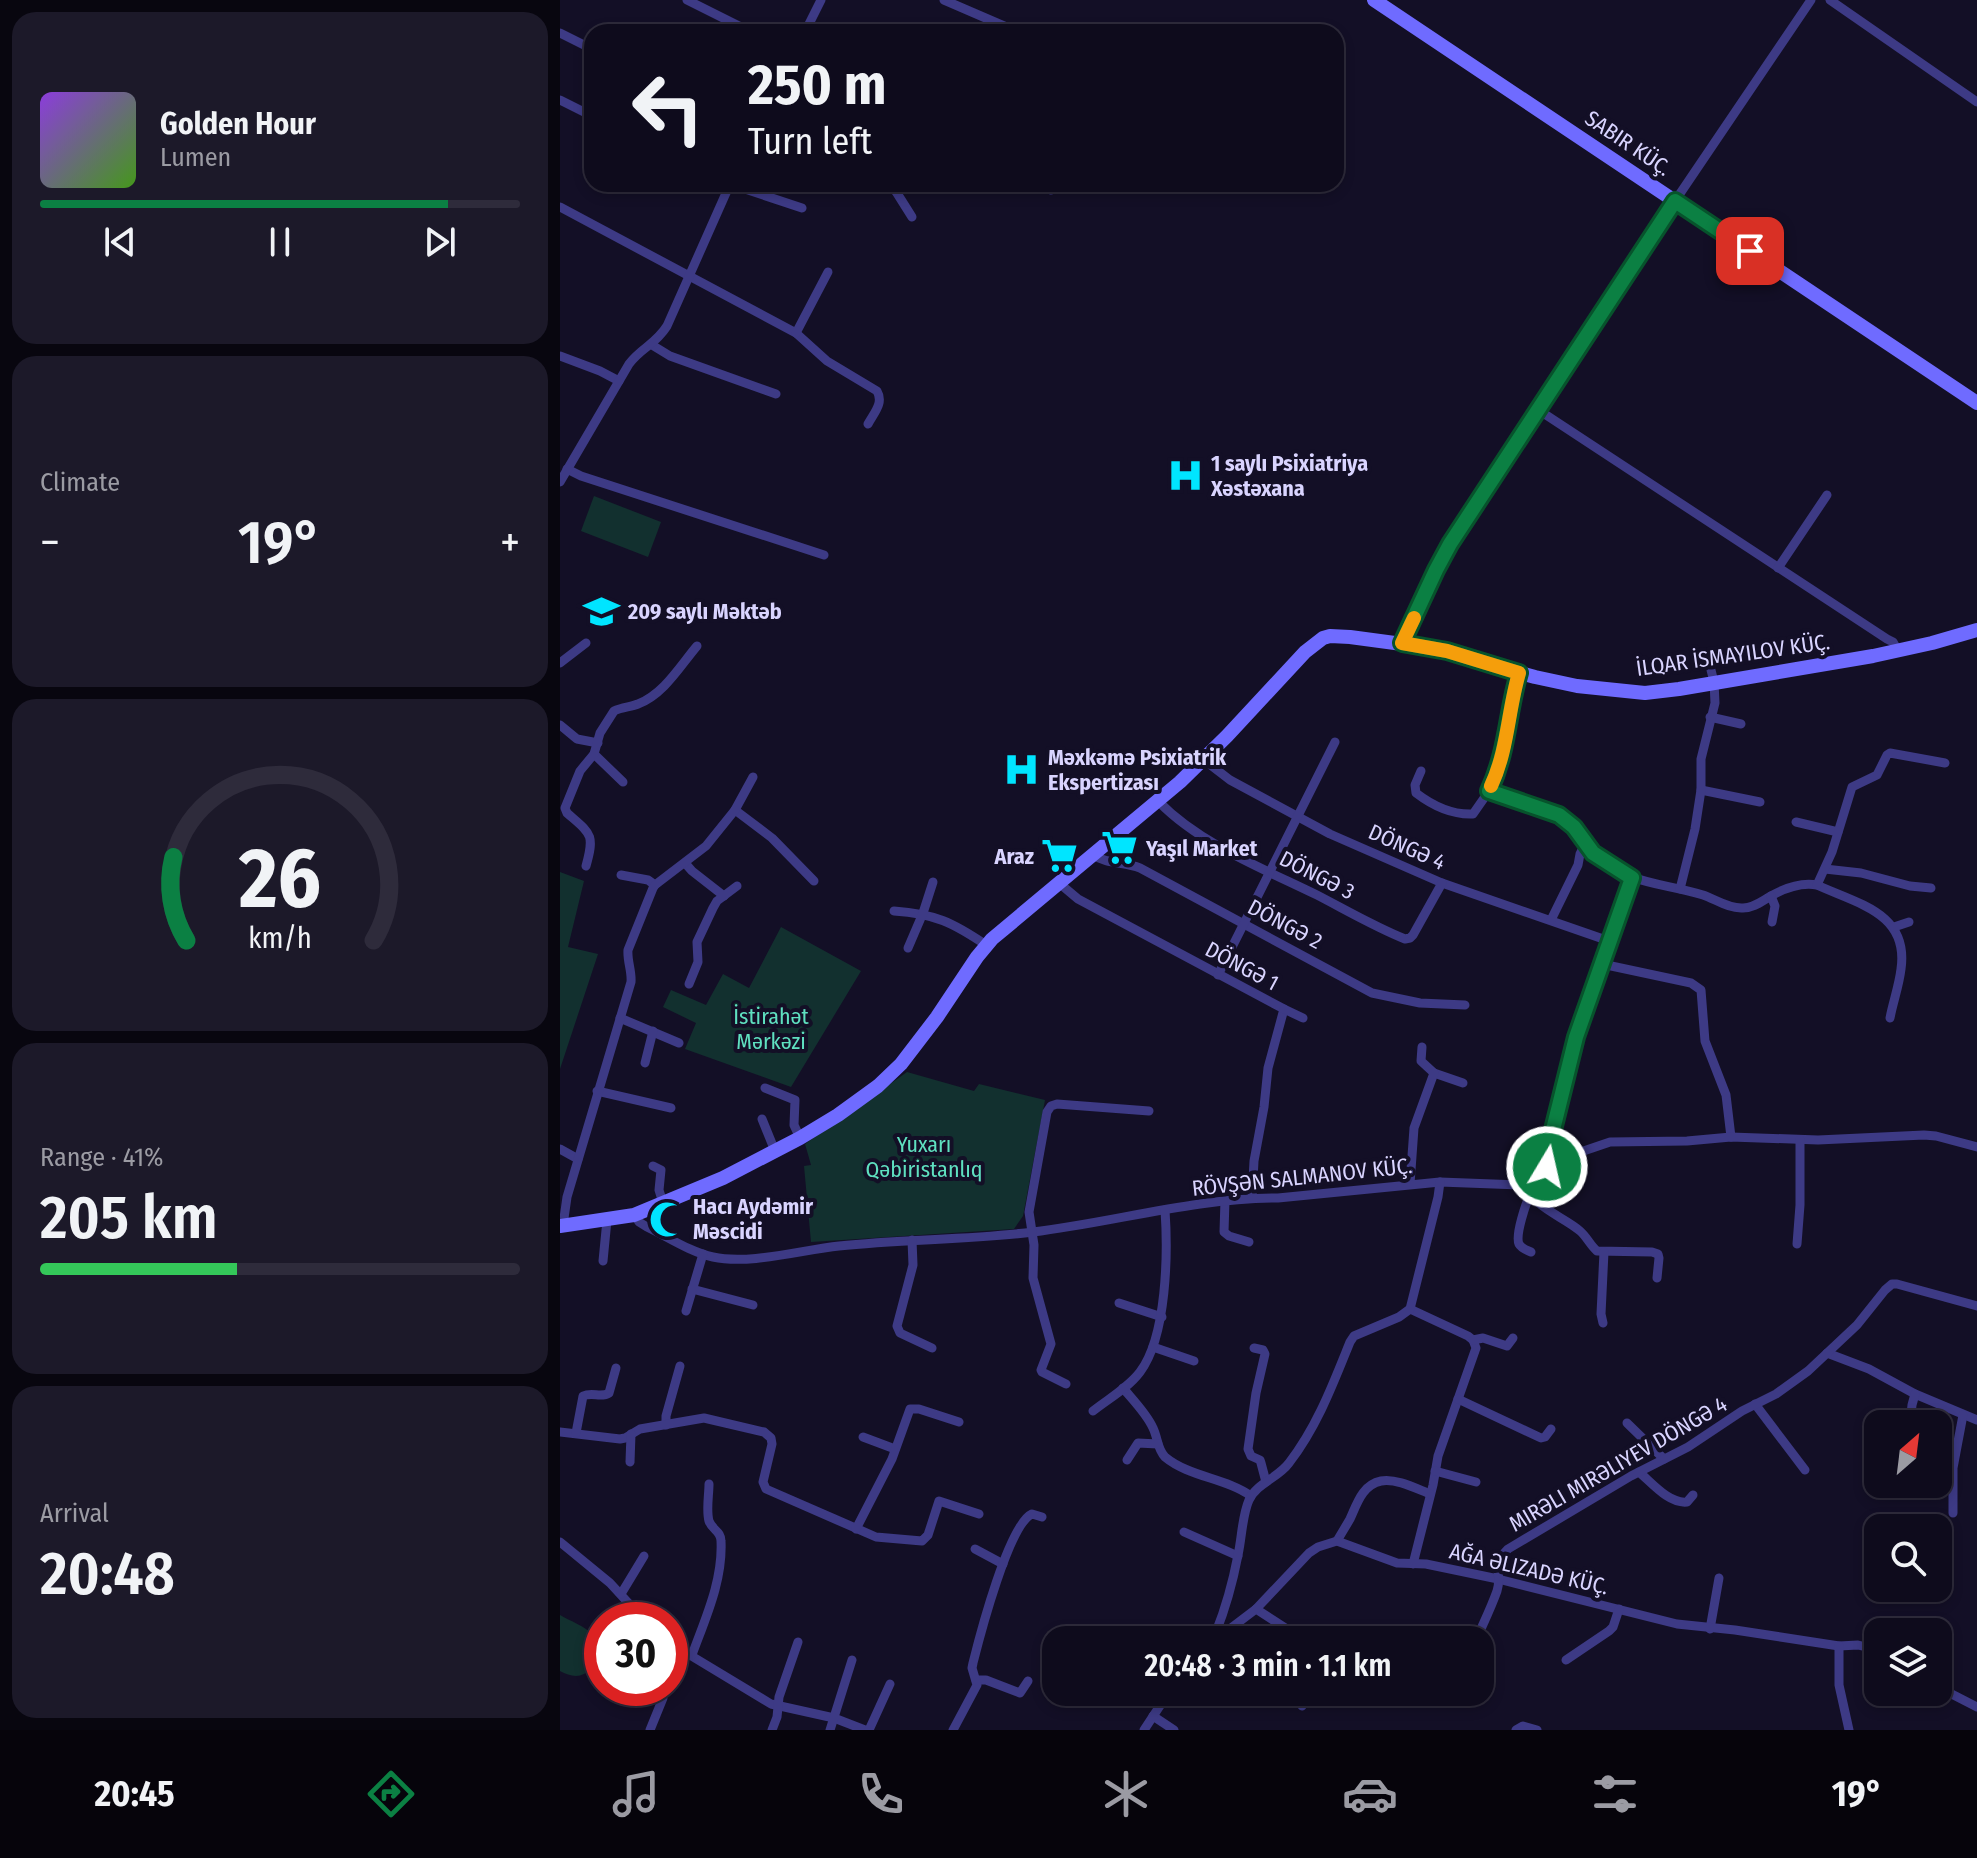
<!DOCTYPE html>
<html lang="en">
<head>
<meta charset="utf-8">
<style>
	body { margin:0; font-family:"Fira Sans Condensed",sans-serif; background:#1c1929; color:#f1f3f6; height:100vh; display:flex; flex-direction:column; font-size:30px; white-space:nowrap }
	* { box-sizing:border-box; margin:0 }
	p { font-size:26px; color:#9b9ba3 }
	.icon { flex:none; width:44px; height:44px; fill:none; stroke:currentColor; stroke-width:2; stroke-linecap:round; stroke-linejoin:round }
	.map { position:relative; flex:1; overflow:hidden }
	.panel { display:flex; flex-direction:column; gap:12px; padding:12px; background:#08060f; width:560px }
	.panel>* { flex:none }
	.hud { position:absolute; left:24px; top:24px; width:760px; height:168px; border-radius:24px; box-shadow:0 4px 12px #0003,0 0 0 2px #2e2b3b; background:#0e0b1c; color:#f1f3f6; overflow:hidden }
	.needle { width:52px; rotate:28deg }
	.controls { position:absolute; left:1304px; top:1410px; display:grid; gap:16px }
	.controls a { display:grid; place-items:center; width:88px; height:88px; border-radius:16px; background:#0e0b1c; box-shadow:0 4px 12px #0003,0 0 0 2px #2e2b3b; font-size:40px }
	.speed { position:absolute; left:24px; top:1602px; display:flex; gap:16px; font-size:40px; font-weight:700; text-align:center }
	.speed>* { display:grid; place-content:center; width:104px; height:104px; border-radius:50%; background:#0e0b1c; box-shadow:0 4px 12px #0003,0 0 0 2px #2e2b3b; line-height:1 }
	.speed .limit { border:12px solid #d22; background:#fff; color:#111 }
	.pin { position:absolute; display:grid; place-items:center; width:68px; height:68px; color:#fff; margin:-34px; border-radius:16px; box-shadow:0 4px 12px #0006 }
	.me { position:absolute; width:88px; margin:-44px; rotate:9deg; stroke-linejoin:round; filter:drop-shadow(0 0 6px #0008) }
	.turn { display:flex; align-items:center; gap:28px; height:168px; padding:0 32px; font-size:36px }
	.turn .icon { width:104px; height:104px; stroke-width:2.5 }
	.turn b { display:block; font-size:56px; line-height:68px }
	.big { font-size:60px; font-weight:600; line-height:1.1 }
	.panel .tile { flex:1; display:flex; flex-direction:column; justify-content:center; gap:12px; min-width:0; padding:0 28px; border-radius:24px; background:#1c1929 }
	.panel .dial { align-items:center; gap:0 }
	.dial svg { height:208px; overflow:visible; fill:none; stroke:#2e2b3b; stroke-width:7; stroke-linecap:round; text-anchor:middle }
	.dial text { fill:#f1f3f6; stroke:none }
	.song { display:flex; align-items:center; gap:24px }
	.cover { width:96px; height:96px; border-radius:12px; background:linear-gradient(135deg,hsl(270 70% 55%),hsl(100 70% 35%)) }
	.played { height:8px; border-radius:4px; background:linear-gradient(90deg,#0b8043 85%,#2e2b3b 85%) }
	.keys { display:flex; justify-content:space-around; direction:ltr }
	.heat { display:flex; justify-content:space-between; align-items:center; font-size:44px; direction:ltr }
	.charge { height:12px; border-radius:6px; background:linear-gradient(90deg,#34c759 41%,#2e2b3b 0) }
	.trip { position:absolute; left:482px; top:1626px; width:452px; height:80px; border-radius:24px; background:#0e0b1c; box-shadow:0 4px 12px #0003,0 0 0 2px #2e2b3b; font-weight:600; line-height:80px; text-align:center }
	.tab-bar { display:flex; height:128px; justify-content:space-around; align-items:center; background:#06040b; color:#9b9ba3 }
	.tab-bar .icon { width:56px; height:56px }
	.tab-bar .selected { color:#0b8043 }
	.tab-bar b { font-size:36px; color:#f1f3f6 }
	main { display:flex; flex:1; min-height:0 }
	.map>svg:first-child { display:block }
	.green { fill:#12302f }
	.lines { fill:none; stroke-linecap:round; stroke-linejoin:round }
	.street { stroke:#3d3a85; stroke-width:9 }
	.secondary { stroke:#6f6bff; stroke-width:14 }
	.route-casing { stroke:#07532c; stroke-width:20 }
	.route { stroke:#0b8043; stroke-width:14 }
	.slow { stroke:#f59e0b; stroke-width:14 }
	.labels { text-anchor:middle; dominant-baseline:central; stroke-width:8; stroke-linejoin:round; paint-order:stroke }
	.street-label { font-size:22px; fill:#d9d4ff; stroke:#130f26 }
	.poi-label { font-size:22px; font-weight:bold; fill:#d9d4ff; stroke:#130f26; text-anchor:start }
	.park-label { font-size:22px; fill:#5fe0c0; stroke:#130f26 }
</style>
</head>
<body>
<main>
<section class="panel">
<div class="tile">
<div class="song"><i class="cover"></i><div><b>Golden Hour</b><p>Lumen</p></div></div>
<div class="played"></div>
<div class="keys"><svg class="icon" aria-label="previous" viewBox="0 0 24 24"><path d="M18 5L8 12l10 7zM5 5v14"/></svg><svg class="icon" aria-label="pause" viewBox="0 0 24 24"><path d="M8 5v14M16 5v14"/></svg><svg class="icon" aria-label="next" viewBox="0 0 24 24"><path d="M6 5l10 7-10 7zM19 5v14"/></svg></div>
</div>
<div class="tile"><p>Climate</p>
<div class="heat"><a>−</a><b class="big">19°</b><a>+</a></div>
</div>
<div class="tile dial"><svg viewBox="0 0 100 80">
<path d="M14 69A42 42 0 1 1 86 69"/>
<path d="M14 69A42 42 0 0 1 9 37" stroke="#0b8043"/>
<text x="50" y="56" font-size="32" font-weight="700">26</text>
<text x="50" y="72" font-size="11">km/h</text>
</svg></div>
<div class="tile"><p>Range · 41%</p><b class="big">205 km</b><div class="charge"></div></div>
<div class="tile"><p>Arrival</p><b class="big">20:48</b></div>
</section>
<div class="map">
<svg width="1417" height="1730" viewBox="0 0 1417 1730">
	<rect width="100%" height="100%" fill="#130f26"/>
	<g class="green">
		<polygon points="34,496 101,522 88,557 21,531"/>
		<polygon points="0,872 24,881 8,947 38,954 0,1069"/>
		<polygon points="221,927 301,971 231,1087 125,1049 136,1023 103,1007 111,990 146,1005 163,974 189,988"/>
		<polygon points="347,1072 414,1091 419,1084 485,1100 463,1216 454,1229 251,1242 244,1166 251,1165 245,1144"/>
		<path d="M0,1615c10,6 25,11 33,20 8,11 5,33 -9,39 -8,4 -16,1 -24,-3z"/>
	</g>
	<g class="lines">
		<g class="street">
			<polyline points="127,0 191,32"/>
			<polyline points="384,0 458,32"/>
			<polyline points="1270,0 1417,102"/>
			<polyline points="245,32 261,0"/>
			<polyline points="0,33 32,49"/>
			<polyline points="0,100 32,116"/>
			<polyline points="170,184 242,208"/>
			<polyline points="315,184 324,188 335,190 341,184"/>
			<polyline points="476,184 491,190 497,184"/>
			<polyline points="335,190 352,217"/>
			<path d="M0,207l236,126 31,28 50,30c7,12 -3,22 -9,33"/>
			<polyline points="236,333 268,272"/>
			<polyline points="92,345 110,356 216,394"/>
			<polyline points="0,356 40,371 59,381"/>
			<polyline points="977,409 1327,639 1333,642 1338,651"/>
			<polyline points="7,469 21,476 264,555"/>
			<path d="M0,482l69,-118c13,-17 26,-19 38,-38l63,-142"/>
			<polyline points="1218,568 1267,495"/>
			<polyline points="842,643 876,570 890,544 1115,201 1251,0"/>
			<polyline points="0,663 26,643"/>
			<path d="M959,673c-6,20 -7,42 -12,63 -4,19 -10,37 -18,55 22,9 48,12 69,23 17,9 23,29 37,41 38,31 65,27 108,40 12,4 26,14 40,13 11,0 19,-7 28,-12 14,-8 29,-14 46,-11 41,19 92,28 84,84 -2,17 -8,33 -11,49"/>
			<polyline points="1150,717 1181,724"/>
			<polyline points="0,725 17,739 38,743"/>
			<polyline points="34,754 63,782"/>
			<polyline points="644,760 670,780 770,834 882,883 1049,941"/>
			<path d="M861,771l-6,14 1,8c17,13 35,22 57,21l16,-23"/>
			<polyline points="1141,790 1200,802"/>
			<path d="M599,802c41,42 105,67 158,93 29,15 58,32 88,44l5,-1 3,-3 29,-52"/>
			<polyline points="175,810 212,838 254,881"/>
			<polyline points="1236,822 1278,832"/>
			<path d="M533,855c14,9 31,7 47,13l232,125 48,10 45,2"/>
			<polyline points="125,863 132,871 164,896"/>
			<path d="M26,866c9,-32 5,-32 -19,-53l-2,-5 15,-37 14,-17 6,-21 14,-22c8,-4 17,-4 24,-7 26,-10 42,-38 59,-58"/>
			<polyline points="1265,869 1301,873 1350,886 1371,888"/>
			<polyline points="61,875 88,880 95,885"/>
			<polyline points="499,883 518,899 724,1009 708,1068 704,1107 694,1161 692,1198"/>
			<polyline points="1257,885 1272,852 1292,787 1317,775 1327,755 1330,753 1385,763"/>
			<polyline points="1120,889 1135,829 1141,790 1141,759 1155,703 1154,682 1149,662"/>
			<polyline points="1211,896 1215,906 1212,922"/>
			<path d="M334,911c41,3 58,11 92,34"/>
			<polyline points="991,920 1018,865 1020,854 1025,844"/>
			<polyline points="1334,927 1349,922"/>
			<polyline points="348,948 363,913 373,882"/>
			<polyline points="1042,964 1131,983 1141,990 1145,1041 1166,1095 1171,1137"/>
			<polyline points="658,975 775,742"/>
			<polyline points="129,984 138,962 137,942 153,908 157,901 177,886"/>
			<polyline points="724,1009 743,1018"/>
			<polyline points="60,1018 119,1043"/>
			<polyline points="85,1063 93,1031"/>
			<polyline points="874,1073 903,1083"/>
			<polyline points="205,1088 235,1100 234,1125 240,1138"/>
			<polyline points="37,1091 111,1108"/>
			<polyline points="202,1119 215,1151"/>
			<polyline points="0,1149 18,1159"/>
			<polyline points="93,1166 101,1170 99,1190 103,1203"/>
			<polyline points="987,1167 987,1154 1016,1037 1072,878"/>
			<path d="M966,1183c5,24 37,33 54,48 7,6 10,14 17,20l55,1 6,2 1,4 -2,20"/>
			<polyline points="850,1184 854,1128 874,1073 861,1061 862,1047"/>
			<path d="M970,1195c-4,8 -15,40 -11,49 2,4 7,6 12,8"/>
			<polyline points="665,1200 664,1232 669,1236 689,1242"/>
			<path d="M74,1215l5,7 8,5c21,10 43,25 66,30 37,8 88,-7 126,-11 64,-7 130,-6 194,-14 82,-10 162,-34 245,-34l162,-16 80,3 13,-6 14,-12 16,-9 47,-16 77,-1 44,-4 87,3 106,-5 12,1 41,11"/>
			<path d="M3,1225l4,-28 64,-215c1,-11 -4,-21 -3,-32l25,-62 2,-3 51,-39 29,-36 18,-33"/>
			<polyline points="352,1240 353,1265 337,1326 340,1333 372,1348"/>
			<polyline points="1237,1244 1240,1205 1240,1140"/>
			<polyline points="43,1261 47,1220"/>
			<polyline points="132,1289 193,1305"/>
			<polyline points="559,1303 602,1317"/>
			<polyline points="850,1309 908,1336 913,1340 916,1348 878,1456 873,1485 853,1564"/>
			<polyline points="126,1311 143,1254"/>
			<polyline points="1043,1323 1041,1314 1044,1252"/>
			<polyline points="913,1340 923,1338 947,1346 953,1338"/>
			<polyline points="593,1347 634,1361"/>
			<polyline points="694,1348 703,1350 705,1354 696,1393 688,1449 691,1456 700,1460 701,1463 706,1482"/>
			<polyline points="1267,1353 1309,1369 1355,1394 1417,1420"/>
			<polyline points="506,1384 482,1372 481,1370 491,1344 473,1278 474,1245 469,1212 487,1112 491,1106 497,1104 589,1111"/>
			<path d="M563,1388c10,12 24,26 30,40 5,10 4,21 12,29 24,20 61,21 86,39"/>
			<polyline points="898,1399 981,1438 985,1437 991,1429"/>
			<polyline points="1195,1404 1245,1470"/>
			<path d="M533,1411c15,-12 35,-23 47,-39 27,-36 28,-119 25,-162"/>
			<polyline points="1067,1423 1104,1459"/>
			<polyline points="1350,1424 1352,1405 1355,1394"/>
			<polyline points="106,1425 106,1416 120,1366"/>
			<polyline points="0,1432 60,1439 65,1438 80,1429 144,1418 204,1432 211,1438 212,1444 203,1482 206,1489 316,1537 362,1541 368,1535 379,1501 419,1514"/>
			<path d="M16,1433l7,-37c9,-4 19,2 26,-3l7,-25"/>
			<polyline points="303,1437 335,1449"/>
			<polyline points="567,1460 578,1443 598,1444"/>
			<polyline points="70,1462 71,1434"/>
			<polyline points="875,1471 916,1482"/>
			<path d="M1079,1472c13,11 30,32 48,30l6,-7"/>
			<polyline points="1393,1513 1393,1468 1403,1415"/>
			<polyline points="296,1529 332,1459 350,1409 359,1409 399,1422"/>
			<polyline points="624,1532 678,1556"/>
			<path d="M777,1541c4,-7 9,-15 13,-22 7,-15 12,-34 31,-38 15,-3 36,8 49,13"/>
			<polyline points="0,1542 50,1583 84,1620"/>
			<polyline points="415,1549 443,1564"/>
			<polyline points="61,1594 84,1556"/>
			<polyline points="696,1609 744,1640"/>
			<polyline points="579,1629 601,1640"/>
			<polyline points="1150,1629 1159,1578"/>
			<path d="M656,1632c10,-25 17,-51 22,-77 4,-18 4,-39 11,-55 8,-17 29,-22 40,-37 28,-36 44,-79 61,-121l4,-6 45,-19 11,-8 28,-112 2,-15"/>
			<polyline points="651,1640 656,1632 671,1628 696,1609 749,1553 758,1547 777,1541 837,1563 866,1564 938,1579 1117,1624 1175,1630 1279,1646 1298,1645 1318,1650"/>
			<path d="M916,1640c7,-16 15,-32 21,-49 6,-18 -7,-24 11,-42l123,-73 57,-29 54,-36 34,-17 32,-23 49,-46 28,-35 7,-6h5l80,22"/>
			<polyline points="110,1643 211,1704 274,1718 305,1730"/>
			<polyline points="1279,1646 1279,1685 1289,1730"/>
			<path d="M132,1655c13,-36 31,-74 29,-114 0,-10 -9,-11 -12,-20 -3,-11 0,-26 0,-37"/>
			<polyline points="1006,1660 1049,1631 1053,1627 1059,1609"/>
			<polyline points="110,1665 119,1648"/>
			<polyline points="416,1680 426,1680 460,1693 468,1681"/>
			<polyline points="1378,1687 1417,1707"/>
			<polyline points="575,1692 600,1705"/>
			<polyline points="742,1706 751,1692"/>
			<polyline points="593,1716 614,1730"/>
			<polyline points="90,1730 103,1698 98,1688"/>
			<polyline points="212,1730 217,1717 219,1697 238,1642"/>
			<polyline points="270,1730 292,1660"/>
			<polyline points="309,1730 330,1684"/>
			<path d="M393,1730l24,-45 -5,-17 1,-5c7,-28 36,-139 59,-149l10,3"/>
			<polyline points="584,1730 609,1692"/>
			<polyline points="956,1730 963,1726 977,1730"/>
		</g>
		<g class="secondary">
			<polyline points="814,0 1417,403"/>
			<polyline points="0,1226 74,1215 163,1178 240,1138 278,1115 318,1086 341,1064 377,1017 417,957 432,939 620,782 667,736 745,652 763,638 770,636 790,637 872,648 975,677 1017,686 1085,693 1119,689 1313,656 1372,643 1417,630"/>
		</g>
	</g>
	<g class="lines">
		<defs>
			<path id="route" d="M987,1167v-13l29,-117 56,-159 -39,-25 -19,-26 -15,-12 -70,-24c19,-41 18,-78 30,-118l-72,-22 -45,-8 34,-73 14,-26 225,-343 75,50"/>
		</defs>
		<use href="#route" class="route-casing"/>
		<use href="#route" class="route"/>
		<path class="slow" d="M854,618l-12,25 45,8 72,22c-11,37 -11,77 -28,113"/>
	</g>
	<defs>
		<symbol id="hospital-bare" viewBox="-9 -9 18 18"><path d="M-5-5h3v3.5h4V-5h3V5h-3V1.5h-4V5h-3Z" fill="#00e5ff" stroke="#130f26" stroke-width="2.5" paint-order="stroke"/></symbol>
		<symbol id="school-bare" viewBox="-9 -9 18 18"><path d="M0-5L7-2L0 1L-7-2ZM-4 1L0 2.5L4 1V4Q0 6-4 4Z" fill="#00e5ff" stroke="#130f26" stroke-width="2.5" paint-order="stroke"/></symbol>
		<symbol id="supermarket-bare" viewBox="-9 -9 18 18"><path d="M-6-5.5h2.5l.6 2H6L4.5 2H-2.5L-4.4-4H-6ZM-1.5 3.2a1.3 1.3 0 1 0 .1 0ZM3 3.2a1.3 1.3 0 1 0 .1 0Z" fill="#00e5ff" stroke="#130f26" stroke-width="2.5" paint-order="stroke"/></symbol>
		<symbol id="mosque-bare" viewBox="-9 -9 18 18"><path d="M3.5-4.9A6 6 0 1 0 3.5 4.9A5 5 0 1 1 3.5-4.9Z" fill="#00e5ff" stroke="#130f26" stroke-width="2.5" paint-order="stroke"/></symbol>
	</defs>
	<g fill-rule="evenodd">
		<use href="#hospital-bare" x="600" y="450" width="51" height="51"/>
		<use href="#school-bare" x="16" y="586" width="51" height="51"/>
		<use href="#hospital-bare" x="436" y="744" width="51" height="51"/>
		<use href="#supermarket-bare" x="534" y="822" width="51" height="51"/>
		<use href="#supermarket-bare" x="474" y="830" width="51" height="51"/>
		<use href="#mosque-bare" x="82" y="1194" width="51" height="51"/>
	</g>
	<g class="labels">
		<g class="street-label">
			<text transform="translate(1068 143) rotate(34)">SABIR KÜÇ.</text>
			<text transform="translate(1173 655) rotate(-8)">İLQAR İSMAYILOV KÜÇ.</text>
			<text transform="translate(847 847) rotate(24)">DÖNGƏ 4</text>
			<text transform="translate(757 875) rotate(27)">DÖNGƏ 3</text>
			<text transform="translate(725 924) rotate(28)">DÖNGƏ 2</text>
			<text transform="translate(682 966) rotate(28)">DÖNGƏ 1</text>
			<text transform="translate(742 1177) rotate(-6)">RÖVŞƏN SALMANOV KÜÇ.</text>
			<text transform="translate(1058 1464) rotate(-30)">MIRƏLI MIRƏLIYEV DÖNGƏ 4</text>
			<text transform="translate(969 1569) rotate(13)">AĞA ƏLIZADƏ KÜÇ.</text>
		</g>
		<g class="poi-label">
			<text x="651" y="463">1 saylı Psixiatriya<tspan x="651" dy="25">Xəstəxana</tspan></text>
			<text x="68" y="611">209 saylı Məktəb</text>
			<text x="488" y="757">Məxkəmə Psixiatrik<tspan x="488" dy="25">Ekspertizası</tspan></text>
			<text x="586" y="848">Yaşıl Market</text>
			<text x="474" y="856" text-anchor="end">Araz</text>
			<text x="133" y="1206">Hacı Aydəmir<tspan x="133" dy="25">Məscidi</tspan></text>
		</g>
		<g class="park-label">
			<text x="211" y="1016">İstirahət<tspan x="211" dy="25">Mərkəzi</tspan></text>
			<text x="364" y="1144">Yuxarı<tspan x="364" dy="25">Qəbiristanlıq</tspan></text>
		</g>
	</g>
</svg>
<div class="controls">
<a><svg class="needle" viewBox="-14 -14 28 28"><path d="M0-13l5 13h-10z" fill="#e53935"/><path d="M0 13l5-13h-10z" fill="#9b9ba3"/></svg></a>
<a><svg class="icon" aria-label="search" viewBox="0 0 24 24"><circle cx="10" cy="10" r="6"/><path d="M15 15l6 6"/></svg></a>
<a><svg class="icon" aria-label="layers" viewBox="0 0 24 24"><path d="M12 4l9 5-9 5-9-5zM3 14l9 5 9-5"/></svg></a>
</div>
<div class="speed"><div class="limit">30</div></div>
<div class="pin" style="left:1190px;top:251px;background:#d93025"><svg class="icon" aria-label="arrive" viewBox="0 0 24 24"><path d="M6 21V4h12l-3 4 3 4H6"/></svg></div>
<svg class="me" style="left:987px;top:1167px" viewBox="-20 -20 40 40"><circle r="17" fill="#0b8043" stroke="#fff" stroke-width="3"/><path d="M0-11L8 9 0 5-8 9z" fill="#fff"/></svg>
<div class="trip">20:48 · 3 min · 1.1 km</div>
<div class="hud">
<div class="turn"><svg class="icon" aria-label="left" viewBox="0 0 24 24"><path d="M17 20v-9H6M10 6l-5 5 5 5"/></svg><div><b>250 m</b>Turn left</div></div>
</div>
</div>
</main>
<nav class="tab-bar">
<b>20:45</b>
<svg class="icon selected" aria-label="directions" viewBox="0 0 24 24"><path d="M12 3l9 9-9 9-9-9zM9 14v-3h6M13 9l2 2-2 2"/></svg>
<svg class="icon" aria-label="music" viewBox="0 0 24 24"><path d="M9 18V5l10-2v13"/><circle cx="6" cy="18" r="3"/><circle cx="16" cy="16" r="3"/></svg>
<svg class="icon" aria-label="phone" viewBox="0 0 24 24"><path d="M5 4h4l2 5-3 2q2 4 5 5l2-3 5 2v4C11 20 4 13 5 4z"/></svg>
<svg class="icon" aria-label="climate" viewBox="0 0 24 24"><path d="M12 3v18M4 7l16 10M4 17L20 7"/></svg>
<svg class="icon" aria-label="car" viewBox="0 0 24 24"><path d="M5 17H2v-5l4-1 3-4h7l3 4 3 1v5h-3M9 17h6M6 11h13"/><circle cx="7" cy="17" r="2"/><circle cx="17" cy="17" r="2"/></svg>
<svg class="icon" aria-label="filters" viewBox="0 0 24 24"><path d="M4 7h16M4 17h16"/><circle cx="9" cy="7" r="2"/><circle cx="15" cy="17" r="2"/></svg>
<b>19°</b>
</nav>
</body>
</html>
